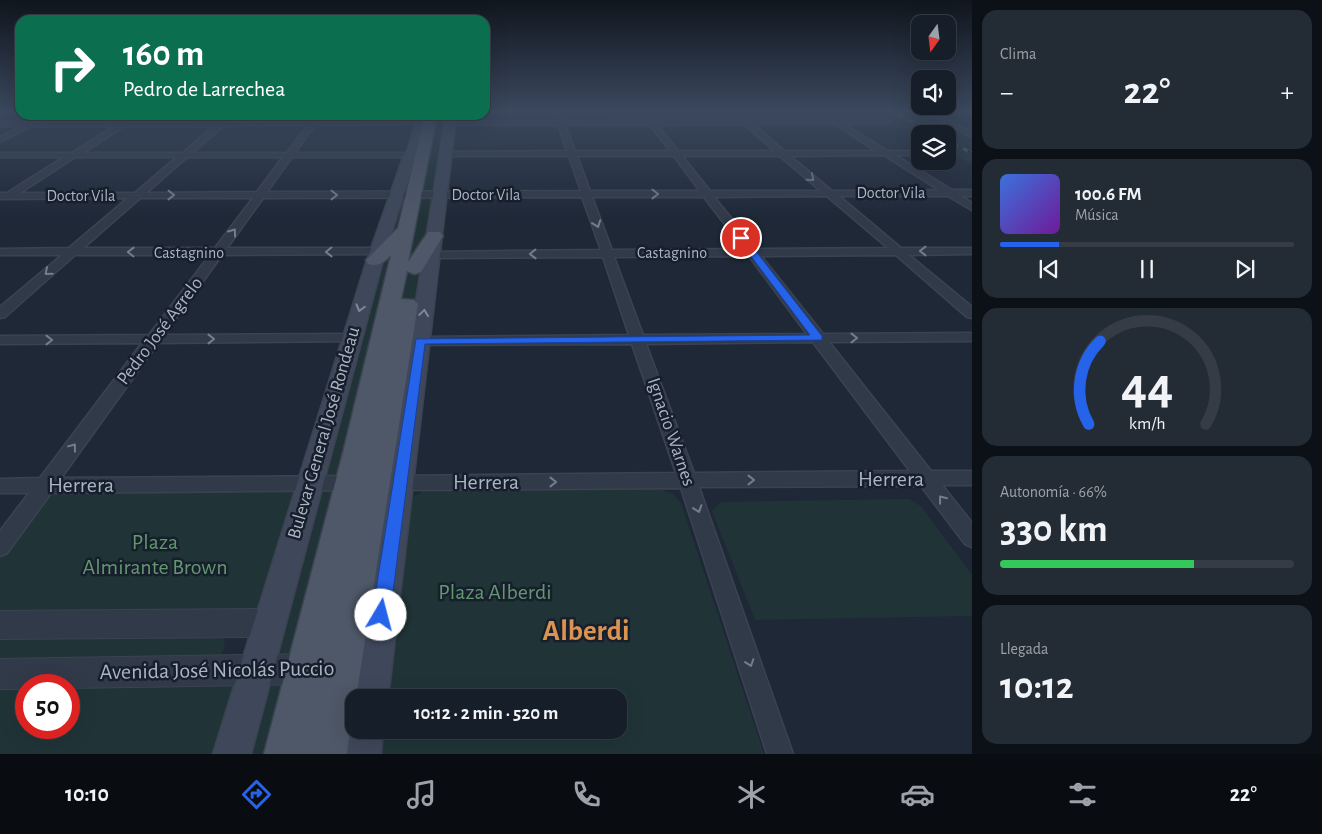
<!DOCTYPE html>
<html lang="es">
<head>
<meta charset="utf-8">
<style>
	body { margin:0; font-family:"Alegreya Sans",sans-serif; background:#232b35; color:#f1f3f6; height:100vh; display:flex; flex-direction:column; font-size:19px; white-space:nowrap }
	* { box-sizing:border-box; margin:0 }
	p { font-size:16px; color:#9ea2a8 }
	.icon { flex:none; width:28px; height:28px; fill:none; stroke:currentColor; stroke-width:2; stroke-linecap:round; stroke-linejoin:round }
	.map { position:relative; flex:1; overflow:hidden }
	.drawer { display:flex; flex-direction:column; gap:10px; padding:10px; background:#0c1017; width:350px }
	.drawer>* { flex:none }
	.banner { position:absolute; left:15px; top:15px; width:475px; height:105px; border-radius:15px; box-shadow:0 5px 20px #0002,0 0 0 1px #353c46; background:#0b6e4f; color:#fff; overflow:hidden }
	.needle { width:32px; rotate:194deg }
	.buttons { position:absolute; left:911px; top:15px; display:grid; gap:10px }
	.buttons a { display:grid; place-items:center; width:45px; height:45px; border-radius:10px; background:#161e29; box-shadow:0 5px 20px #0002,0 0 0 1px #353c46; font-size:25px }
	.speed { position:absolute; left:15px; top:674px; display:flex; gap:10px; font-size:25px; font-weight:700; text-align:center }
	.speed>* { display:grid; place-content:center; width:65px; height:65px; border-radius:50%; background:#161e29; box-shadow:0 5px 20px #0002,0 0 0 1px #353c46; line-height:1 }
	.speed .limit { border:8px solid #d22; background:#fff; color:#111 }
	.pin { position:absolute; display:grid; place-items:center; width:42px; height:42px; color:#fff; margin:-21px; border:2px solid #fff; border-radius:50%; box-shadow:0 1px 5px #0007 }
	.me { position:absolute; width:55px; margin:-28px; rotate:8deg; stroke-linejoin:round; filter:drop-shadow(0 0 4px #0008) }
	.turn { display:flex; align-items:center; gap:18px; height:105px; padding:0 25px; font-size:22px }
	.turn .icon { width:65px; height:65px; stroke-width:2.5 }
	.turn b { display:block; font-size:35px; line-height:42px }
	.big { font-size:38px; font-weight:700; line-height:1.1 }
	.drawer .tile { flex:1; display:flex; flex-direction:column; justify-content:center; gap:8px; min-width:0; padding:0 18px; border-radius:15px; background:#232b35 }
	.drawer .dial { align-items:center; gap:0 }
	.dial svg { height:130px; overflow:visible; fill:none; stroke:#353c46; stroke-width:7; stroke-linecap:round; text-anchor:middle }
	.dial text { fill:#f1f3f6; stroke:none }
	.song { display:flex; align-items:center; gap:15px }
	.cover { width:60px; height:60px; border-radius:8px; background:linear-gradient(135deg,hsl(220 70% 55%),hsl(280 70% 35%)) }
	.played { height:5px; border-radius:2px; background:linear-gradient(90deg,#2563eb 20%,#353c46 20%) }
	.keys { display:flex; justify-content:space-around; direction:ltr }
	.heat { display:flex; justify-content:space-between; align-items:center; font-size:28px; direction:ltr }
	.charge { height:8px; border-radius:4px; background:linear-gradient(90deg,#34c759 66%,#353c46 0) }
	.trip { position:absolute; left:345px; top:689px; width:282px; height:50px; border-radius:15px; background:#161e29; box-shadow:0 5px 20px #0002,0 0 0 1px #353c46; font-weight:700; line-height:50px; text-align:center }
	.tabs { display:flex; height:80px; justify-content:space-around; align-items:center; background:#090c10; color:#9ea2a8 }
	.tabs .icon { width:35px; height:35px }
	.tabs .active { color:#2563eb }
	.tabs b { font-size:22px; color:#f1f3f6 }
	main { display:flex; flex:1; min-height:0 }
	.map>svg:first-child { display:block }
	.green { fill:#203438; fill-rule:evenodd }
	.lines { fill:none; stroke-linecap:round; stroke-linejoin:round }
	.minor-casing { stroke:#3b4351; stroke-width:3 }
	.tertiary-casing { stroke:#3b4351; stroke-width:2 }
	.secondary-casing { stroke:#3b4351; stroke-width:3 }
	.primary-casing { stroke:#3b4351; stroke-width:3 }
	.minor { fill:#313a48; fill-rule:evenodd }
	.tertiary { fill:#313a48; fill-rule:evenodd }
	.secondary { fill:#3f485b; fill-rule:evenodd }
	.primary { fill:#4f5868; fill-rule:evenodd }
	.rail-casing { stroke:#535d6f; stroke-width:3 }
	.rail { stroke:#171f2c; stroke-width:2; stroke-dasharray:5.5; stroke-linecap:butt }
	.oneway { stroke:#747d8d }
	.oneway2 { stroke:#80899b }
	.route { fill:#2563eb; stroke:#184099 }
	.labels { text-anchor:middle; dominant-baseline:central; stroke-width:5; stroke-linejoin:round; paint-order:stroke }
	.far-street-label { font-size:16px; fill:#abb4c5; stroke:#171f2c }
	.street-label { font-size:19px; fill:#abb4c5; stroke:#171f2c }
	.near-street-label { font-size:22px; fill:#abb4c5; stroke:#171f2c }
	.near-park-label { font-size:22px; fill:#629770; stroke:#171f2c }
	.near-district-label { font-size:29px; font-weight:bold; fill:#da9351; stroke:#171f2c }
</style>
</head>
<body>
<main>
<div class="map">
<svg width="972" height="754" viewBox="0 0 972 754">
	<rect width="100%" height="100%" fill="#1e2837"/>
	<g class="green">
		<polygon points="870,112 925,112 972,134 972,164 948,152 948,134 920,134 920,138"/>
		<polygon points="423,115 451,115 354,698 354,730 362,754 232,754 270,624 0,625 0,547 44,486 311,483"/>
		<polygon points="438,488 659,489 673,494 681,503 764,754 369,754 372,730 619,730 619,698 376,697 408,500 427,489"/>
		<polygon points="909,499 921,506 972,575 972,616 755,620 712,511 721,502"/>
		<path d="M217,635l7,4c2,8 -1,13 -7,19l-217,4v-26z"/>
		<path d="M227,679l14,13 -18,62h-223v-73zM26,685h43v43h-43z"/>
	</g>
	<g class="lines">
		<defs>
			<g id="minor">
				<path d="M554,112h6l4,9 83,-1 -6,-8h7l6,8h86l3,-2 4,2h142l2,3 -47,1 43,27h33v4h-25l57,35h20v6h-11l11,7v7l-24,-14h-109l62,52h71v6l-63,1 63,52v11l-5,-1 -71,-62 -135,1 62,78 149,-1v8l-143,1 102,129h41v14h-30l30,38v24l-7,-3 -44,-58 -222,1 94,267h-26l-86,-266 -287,2 -6,-2 -3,-5 3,-5 6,-2 282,-3 -44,-129 -212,1 -7,-4 7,-4 209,-2 -26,-78 -172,1 -6,-3 6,-3 170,-2 -19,-53 -319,1 -36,50h150l6,3 -6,3 -155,1 -58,80 188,-1 5,1 2,3 -2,3 -199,2 -97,135 295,-2 6,2 3,5 -3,5 -6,2 -305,3 -44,60 -7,3v-25l29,-38h-29v-14l40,-1 102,-135 -142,1v-8l149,-1 61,-80h-135l-70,62 -5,1v-11l62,-52h-62v-6l69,-1 59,-50 -128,1v-6h7l57,-36h-64v-4h72l42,-27h-82l-32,16v-5l22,-11h-22v-4l219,-1 5,-2 3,2h84l5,-6h6l-4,6h104l2,3 -109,1 -20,28h115l4,2 -4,2h-118l-25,35 314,-1 -12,-35h-123l-4,-2 4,-2 121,-1 -9,-26h-108l-4,-2 4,-2h107zM744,124l31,27h-97l-21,-26zM753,124h82l41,27h-92zM308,125l-21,28h-95l31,-27zM565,125h85l20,26h-95zM124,126h90l-31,27h-100zM884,155l55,35 -107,1 -42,-35zM577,156h97l26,35h-110zM682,156h98l41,35h-111zM75,157h102l-42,36h-115zM187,157h96l-26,35 -111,1zM827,196l61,52 -132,1 -42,-52zM592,197h112l40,52 -132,1zM140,198h113l-38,50h-132zM749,256l58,78 -164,1 -29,-78zM813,342l97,129 -216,2 -48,-129z"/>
				<polygon points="922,112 931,112 972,132 972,137"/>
			</g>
			<g id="tertiary">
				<polygon points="270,609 280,613 284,623 280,633 270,637 0,639 0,611"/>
				<polygon points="310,654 321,658 325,669 321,680 310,684 69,688 69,685 26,685 26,689 0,689 0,659"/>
			</g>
			<g id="secondary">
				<polygon points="418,115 428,115 420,149 416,155 383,260 251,754 213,754 367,260 404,155 408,149"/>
				<polygon points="446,115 456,115 388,698 354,698 354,702 352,698"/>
				<polygon points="354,716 354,730 383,730 381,754 343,754 347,730"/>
			</g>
			<path id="primary" d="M425,115h12l-29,147 20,-30h12l3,4 -22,36 -7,2 -7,-3 -6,28 13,1 4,4 -62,394h-2l-7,56h-83l79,-301 48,-198c-7,7 -12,12 -23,9l-2,-4 32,-32z"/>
		</defs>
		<use href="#minor" class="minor-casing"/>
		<use href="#tertiary" class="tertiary-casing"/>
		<use href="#secondary" class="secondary-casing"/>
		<use href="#primary" class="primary-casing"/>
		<use href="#minor" class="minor"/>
		<use href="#tertiary" class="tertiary"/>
		<use href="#secondary" class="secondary"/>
		<use href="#primary" class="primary"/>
		<defs>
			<g id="rail">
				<polyline points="893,112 937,134"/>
				<polyline points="948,141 972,153"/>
			</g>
		</defs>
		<use href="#rail" class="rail-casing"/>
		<use href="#rail" class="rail"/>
	</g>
	<defs><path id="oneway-chevron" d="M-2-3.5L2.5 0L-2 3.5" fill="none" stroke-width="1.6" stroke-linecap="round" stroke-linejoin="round" transform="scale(1.25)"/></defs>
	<g class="oneway">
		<use href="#oneway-chevron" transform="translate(811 178) rotate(40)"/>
		<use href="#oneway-chevron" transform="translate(655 194)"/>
		<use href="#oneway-chevron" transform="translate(171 195)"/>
		<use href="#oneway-chevron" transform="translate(334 195)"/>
		<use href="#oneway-chevron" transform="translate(597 224) rotate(70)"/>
		<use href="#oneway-chevron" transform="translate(233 232) rotate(-54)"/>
		<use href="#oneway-chevron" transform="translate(923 251) rotate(180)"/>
		<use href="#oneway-chevron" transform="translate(131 252) rotate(-179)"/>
		<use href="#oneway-chevron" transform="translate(329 252) rotate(179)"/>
		<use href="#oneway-chevron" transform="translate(533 254) rotate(179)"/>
		<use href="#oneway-chevron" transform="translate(48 272) rotate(139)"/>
		<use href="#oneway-chevron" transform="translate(854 338)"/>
		<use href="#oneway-chevron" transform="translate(211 339)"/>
		<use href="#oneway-chevron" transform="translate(49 340)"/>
		<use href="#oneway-chevron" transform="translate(73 447) rotate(-53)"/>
		<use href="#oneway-chevron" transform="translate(751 480)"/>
		<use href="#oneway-chevron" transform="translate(553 482)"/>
		<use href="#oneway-chevron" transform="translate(942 499) rotate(-128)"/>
		<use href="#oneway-chevron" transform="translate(698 509) rotate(71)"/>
		<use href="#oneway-chevron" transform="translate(750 663) rotate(71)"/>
	</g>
	<g class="oneway2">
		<use href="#oneway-chevron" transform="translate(360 308) rotate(106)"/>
		<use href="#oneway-chevron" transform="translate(424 313) rotate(-82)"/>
	</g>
	<linearGradient id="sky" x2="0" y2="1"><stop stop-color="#10161e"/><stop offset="0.51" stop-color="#3b485e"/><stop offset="1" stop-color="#3b485e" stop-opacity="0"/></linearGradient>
	<rect width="972" height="218" fill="url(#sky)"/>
	<polygon class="route" points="738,236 744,236 822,336 822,340 425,344 390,615 387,621 381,623 375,621 372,615 416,339 810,335 738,239"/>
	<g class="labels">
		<g class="far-street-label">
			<text x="891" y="193">Doctor Vila</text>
			<text x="486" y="195">Doctor Vila</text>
			<text x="81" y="196">Doctor Vila</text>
			<text x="189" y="253">Castagnino</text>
			<text x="672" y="253">Castagnino</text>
		</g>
		<g class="street-label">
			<text transform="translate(160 331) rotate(-53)">Pedro José Agrelo</text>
			<text transform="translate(671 432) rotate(71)">Ignacio Warnes</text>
			<text transform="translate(324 433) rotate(-74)">Bulevar General José Rondeau</text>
		</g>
		<g class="near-street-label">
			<text x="891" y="479">Herrera</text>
			<text x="486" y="482">Herrera</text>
			<text x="81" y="485">Herrera</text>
			<text transform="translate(217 670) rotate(-1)">Avenida José Nicolás Puccio</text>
		</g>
		<g class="near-park-label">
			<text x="155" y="542">Plaza<tspan x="155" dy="25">Almirante Brown</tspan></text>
			<text x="495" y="592">Plaza Alberdi</text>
		</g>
		<g class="near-district-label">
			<text x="586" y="631">Alberdi</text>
		</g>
	</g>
</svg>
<div class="buttons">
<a><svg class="needle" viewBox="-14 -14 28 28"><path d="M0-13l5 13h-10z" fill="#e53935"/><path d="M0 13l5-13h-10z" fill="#9ea2a8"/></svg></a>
<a><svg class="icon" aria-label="sound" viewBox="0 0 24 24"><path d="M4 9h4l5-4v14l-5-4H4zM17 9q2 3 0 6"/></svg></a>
<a><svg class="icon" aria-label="layers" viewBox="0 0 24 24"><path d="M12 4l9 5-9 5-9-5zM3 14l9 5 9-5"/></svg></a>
</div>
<div class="speed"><div class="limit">50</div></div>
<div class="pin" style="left:741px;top:238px;background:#d93025"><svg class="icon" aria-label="arrive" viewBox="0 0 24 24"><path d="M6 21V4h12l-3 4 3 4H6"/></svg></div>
<svg class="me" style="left:381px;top:615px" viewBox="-20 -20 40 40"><circle r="19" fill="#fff"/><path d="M0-13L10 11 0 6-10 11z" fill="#2563eb"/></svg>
<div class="trip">10:12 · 2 min · 520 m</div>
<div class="banner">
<div class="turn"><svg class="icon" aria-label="right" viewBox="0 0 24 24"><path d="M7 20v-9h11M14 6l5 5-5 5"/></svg><div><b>160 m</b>Pedro de Larrechea</div></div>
</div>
</div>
<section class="drawer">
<div class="tile"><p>Clima</p>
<div class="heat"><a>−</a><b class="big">22°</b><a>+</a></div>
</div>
<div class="tile">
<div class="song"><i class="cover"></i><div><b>100.6 FM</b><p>Música</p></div></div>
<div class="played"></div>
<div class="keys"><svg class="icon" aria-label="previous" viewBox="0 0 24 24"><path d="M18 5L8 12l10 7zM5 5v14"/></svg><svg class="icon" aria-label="pause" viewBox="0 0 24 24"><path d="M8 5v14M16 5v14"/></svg><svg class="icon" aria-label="next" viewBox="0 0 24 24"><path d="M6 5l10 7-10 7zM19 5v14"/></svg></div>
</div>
<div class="tile dial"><svg viewBox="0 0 100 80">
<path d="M14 69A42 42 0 1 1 86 69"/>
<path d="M14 69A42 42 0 0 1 21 18" stroke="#2563eb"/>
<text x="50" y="56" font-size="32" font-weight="700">44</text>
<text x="50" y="72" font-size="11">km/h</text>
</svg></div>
<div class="tile"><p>Autonomía · 66%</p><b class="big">330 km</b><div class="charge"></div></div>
<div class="tile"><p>Llegada</p><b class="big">10:12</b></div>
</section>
</main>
<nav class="tabs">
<b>10:10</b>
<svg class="icon active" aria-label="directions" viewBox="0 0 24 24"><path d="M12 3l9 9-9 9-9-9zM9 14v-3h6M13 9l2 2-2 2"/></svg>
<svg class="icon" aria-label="music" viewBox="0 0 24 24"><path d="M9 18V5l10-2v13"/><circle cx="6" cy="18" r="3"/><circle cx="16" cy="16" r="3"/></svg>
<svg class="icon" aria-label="phone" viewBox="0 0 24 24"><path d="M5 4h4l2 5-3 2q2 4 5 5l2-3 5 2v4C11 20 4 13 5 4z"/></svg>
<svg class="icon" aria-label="climate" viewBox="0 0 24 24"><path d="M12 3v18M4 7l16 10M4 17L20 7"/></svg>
<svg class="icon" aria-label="car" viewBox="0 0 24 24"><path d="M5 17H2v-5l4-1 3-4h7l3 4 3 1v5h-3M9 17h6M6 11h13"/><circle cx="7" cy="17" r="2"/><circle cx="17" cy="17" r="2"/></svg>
<svg class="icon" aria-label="filters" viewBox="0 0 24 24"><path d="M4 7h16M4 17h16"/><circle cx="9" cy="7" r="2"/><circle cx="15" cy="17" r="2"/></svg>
<b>22°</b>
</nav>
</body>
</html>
